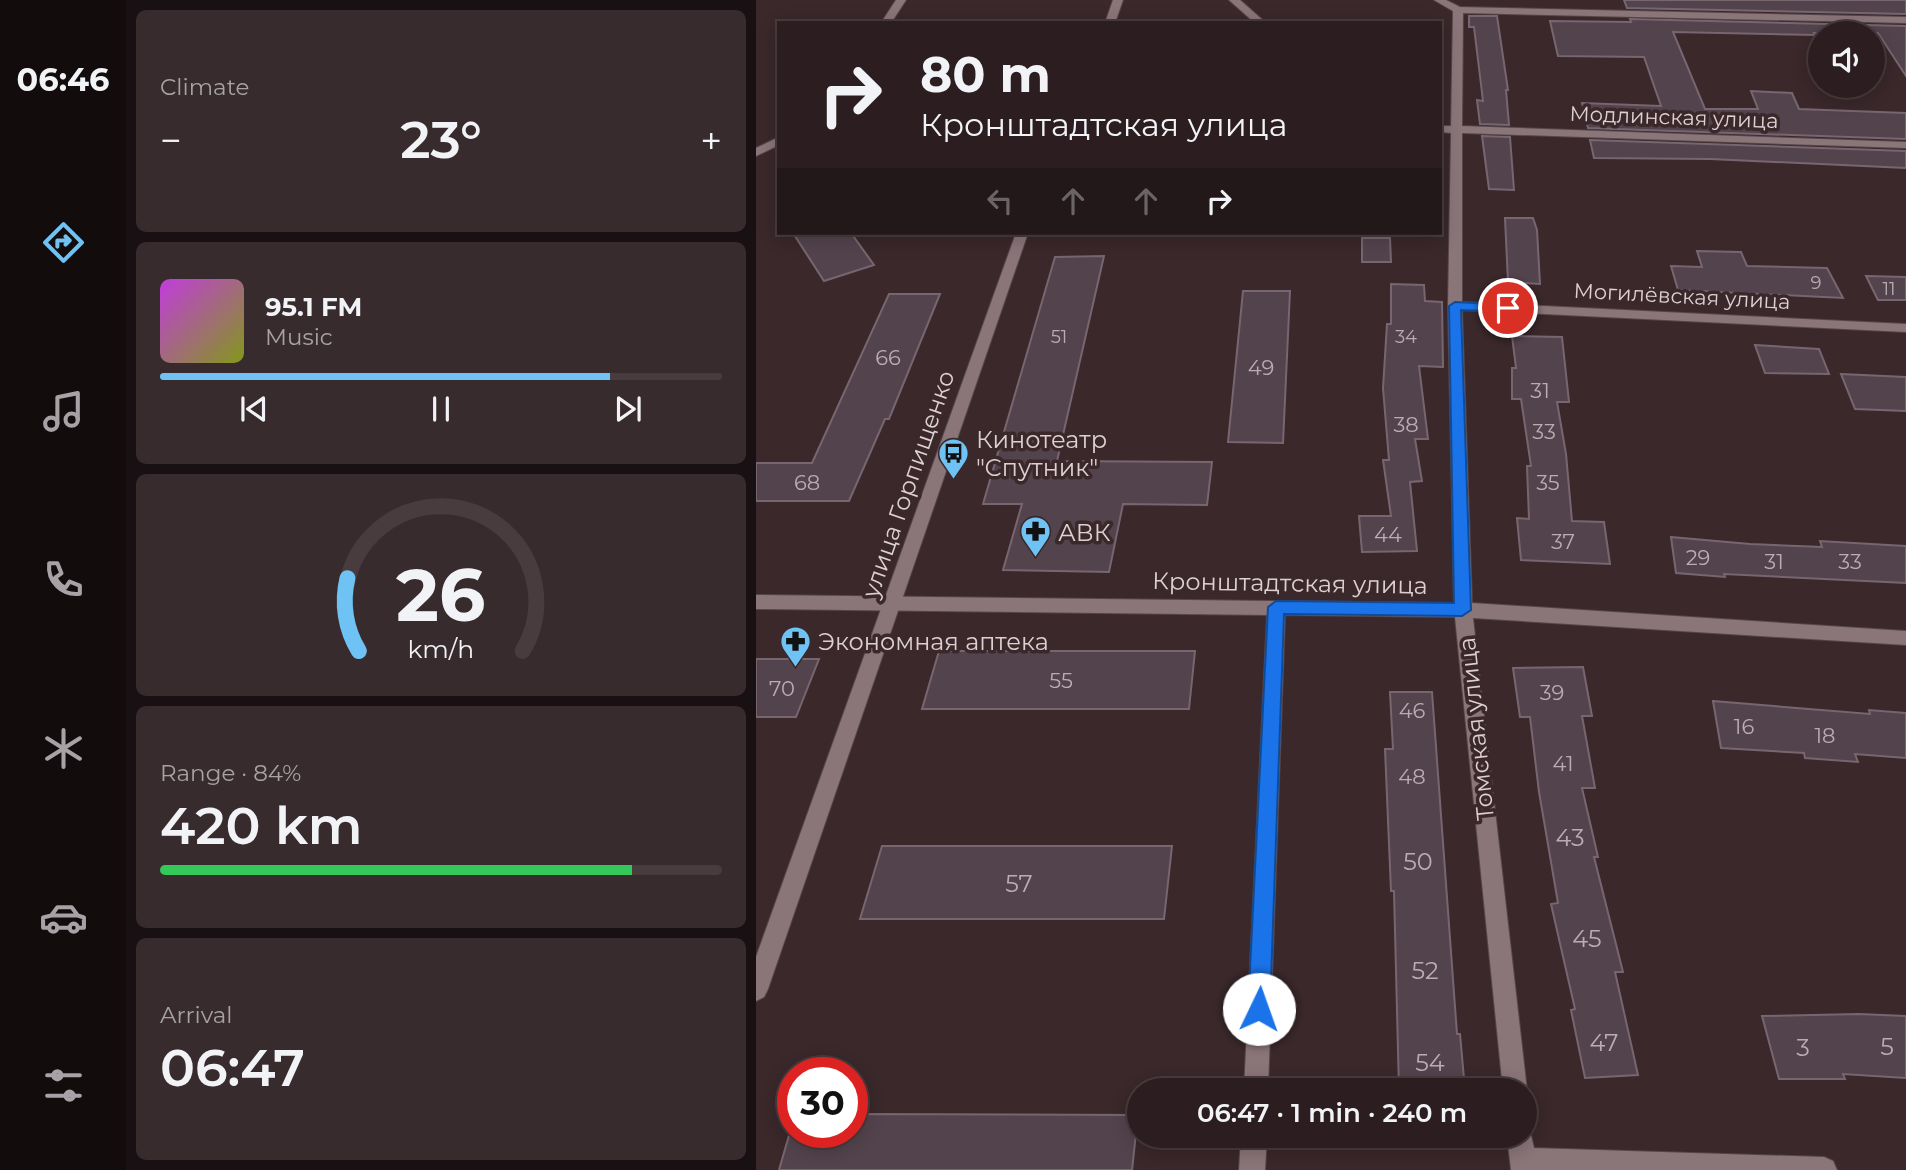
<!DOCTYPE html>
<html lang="en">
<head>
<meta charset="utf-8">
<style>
	body { margin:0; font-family:Montserrat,sans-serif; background:#382b2d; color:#f1f3f6; height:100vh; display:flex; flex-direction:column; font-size:26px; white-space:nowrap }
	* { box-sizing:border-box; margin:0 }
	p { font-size:23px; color:#a6a2a5 }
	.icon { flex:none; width:38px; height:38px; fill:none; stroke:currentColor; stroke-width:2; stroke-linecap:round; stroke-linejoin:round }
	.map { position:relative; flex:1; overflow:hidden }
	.details { display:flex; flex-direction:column; gap:10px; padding:10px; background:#181012; width:630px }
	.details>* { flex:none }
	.top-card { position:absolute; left:21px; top:21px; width:665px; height:214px; border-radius:0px; box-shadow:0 4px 18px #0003,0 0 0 2px #483c3e; background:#2c1e20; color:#f1f3f6; overflow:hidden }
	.buttons { position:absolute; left:1052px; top:21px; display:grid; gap:14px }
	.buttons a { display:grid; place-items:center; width:77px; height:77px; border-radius:50%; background:#2c1e20; box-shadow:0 4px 18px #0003,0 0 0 2px #483c3e; font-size:35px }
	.speed { position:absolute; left:21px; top:1057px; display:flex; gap:14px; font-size:35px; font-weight:700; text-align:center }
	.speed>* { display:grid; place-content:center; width:91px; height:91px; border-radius:50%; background:#2c1e20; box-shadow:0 4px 18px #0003,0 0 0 2px #483c3e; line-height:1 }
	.speed .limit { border:10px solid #d22; background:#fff; color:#111 }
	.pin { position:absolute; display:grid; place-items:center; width:60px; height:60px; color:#fff; margin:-30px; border:4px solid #fff; border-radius:50%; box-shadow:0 2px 7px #0007 }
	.me { position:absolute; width:77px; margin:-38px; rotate:3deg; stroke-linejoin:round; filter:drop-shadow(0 0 5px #0008) }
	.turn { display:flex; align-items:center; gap:24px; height:147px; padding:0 28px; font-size:32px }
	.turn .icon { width:91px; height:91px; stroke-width:2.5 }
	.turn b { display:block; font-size:49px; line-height:60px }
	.lanes { display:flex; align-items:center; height:66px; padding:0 28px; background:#0003; justify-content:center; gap:35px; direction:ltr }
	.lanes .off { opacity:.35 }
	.big { font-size:52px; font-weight:600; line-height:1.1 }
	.details .card { flex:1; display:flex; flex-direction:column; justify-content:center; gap:10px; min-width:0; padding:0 24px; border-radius:10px; background:#382b2d }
	.details .dial { align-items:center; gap:0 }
	.dial svg { height:182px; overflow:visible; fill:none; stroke:#483c3e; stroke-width:7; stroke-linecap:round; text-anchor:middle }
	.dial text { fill:#f1f3f6; stroke:none }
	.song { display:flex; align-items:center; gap:21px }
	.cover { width:84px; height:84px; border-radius:10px; background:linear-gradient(135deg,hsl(290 70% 55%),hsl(70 70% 35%)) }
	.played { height:7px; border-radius:4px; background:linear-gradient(90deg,#6fc2f4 80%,#483c3e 80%) }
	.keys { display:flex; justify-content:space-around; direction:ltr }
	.heat { display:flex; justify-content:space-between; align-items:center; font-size:38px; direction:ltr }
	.charge { height:10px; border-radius:5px; background:linear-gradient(90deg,#34c759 84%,#483c3e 0) }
	.trip { position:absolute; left:371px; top:1078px; width:410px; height:70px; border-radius:35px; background:#2c1e20; box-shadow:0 4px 18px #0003,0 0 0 2px #483c3e; font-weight:600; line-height:70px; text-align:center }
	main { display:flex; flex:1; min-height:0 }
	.tabs { display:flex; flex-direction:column; width:126px; justify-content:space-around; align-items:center; background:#120c0d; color:#a6a2a5 }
	.tabs .icon { width:49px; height:49px }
	.tabs .on { color:#6fc2f4 }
	.tabs b { font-size:32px; color:#f1f3f6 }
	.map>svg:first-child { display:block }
	.building { fill:#53434d; stroke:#776670; stroke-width:2 }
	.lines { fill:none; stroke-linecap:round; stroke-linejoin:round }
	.minor-casing { stroke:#554649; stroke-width:2 }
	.secondary-casing { stroke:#554649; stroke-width:2 }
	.minor { fill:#8a7579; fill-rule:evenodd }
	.secondary { fill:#8a7579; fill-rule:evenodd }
	.route { fill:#1a73e8; stroke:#114b97; stroke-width:2 }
	.labels { text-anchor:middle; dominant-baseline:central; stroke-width:7; stroke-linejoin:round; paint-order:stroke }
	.far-number-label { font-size:18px; fill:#baadb1 }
	.far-street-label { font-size:21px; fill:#dcd0d2; stroke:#3a282b }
	.number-label { font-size:21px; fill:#baadb1 }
	.poi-label { font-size:24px; fill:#dcd0d2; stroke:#3a282b; text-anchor:start }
	.street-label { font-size:24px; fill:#dcd0d2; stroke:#3a282b }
	.near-number-label { font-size:24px; fill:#baadb1 }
</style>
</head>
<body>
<main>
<nav class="tabs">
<b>06:46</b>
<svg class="icon on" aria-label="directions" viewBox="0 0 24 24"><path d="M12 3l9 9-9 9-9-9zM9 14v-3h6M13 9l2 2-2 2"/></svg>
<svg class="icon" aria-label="music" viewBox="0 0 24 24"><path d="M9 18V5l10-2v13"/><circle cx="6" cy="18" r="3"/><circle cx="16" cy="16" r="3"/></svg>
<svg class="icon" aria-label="phone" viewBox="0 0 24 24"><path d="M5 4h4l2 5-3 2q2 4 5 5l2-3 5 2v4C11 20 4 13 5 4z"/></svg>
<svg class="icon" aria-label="climate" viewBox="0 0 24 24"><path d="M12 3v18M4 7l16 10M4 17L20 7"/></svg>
<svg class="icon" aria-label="car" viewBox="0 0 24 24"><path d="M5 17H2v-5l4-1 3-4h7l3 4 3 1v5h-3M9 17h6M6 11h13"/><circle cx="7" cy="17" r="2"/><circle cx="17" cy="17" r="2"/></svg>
<svg class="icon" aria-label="filters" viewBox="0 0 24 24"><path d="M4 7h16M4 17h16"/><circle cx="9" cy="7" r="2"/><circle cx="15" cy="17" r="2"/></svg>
</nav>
<section class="details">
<div class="card"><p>Climate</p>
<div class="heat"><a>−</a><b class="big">23°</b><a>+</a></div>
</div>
<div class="card">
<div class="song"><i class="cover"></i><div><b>95.1 FM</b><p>Music</p></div></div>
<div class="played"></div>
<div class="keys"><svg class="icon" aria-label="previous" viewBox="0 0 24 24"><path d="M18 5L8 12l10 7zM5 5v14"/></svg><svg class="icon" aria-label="pause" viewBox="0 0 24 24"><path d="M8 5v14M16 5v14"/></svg><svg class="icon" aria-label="next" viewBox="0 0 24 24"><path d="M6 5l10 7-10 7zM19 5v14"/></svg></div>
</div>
<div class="card dial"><svg viewBox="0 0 100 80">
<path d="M14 69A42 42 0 1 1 86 69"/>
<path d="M14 69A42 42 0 0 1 9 37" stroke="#6fc2f4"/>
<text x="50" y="56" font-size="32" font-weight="700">26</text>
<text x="50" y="72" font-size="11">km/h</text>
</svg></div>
<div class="card"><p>Range · 84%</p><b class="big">420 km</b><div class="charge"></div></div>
<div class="card"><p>Arrival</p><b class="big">06:47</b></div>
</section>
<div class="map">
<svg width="1150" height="1170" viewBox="0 0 1150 1170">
	<rect width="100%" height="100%" fill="#3a282b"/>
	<g class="building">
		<polygon points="868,0 1150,0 1150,14 871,8"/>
		<polygon points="713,16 741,16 752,90 750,90 753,125 724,124 721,100 727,101 718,27 713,27"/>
		<polygon points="874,19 1150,26 1150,76 1122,33 1058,33 1059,35 917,32 949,109 1002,109 995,91 1036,93 1043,109 1150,113 1150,139 832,128 826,103 905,106 888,57 802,56 794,21 875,22"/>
		<polygon points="726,136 754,137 758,190 733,189"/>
		<polygon points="834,140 1150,151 1150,168 954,159 838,158"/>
		<polygon points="749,218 777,218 781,230 784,284 752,282"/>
		<polygon points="37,233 95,233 118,265 68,281"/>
		<polygon points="606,238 634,238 635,262 606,262"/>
		<polygon points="941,251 985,252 991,266 1071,268 1087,298 922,290 915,266 946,267"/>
		<polygon points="348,256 301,461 456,462 451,505 367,504 353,572 247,570 266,504 227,504 299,257"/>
		<polygon points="1110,276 1150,277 1150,300 1122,300"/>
		<polygon points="635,284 668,285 669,301 686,302 687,367 663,366 672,439 659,439 666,481 654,482 661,551 606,552 603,516 635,516 627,460 633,460 627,388 631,324 635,324"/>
		<polygon points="487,291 534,291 527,443 472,442"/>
		<polygon points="133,294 184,294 133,419 129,419 93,501 0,501 0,463 56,463"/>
		<polygon points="756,336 806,337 813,402 801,402 810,454 816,521 848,522 854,564 765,560 761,518 773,519 771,466 775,466 765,399 756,399 756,368 760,368"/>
		<polygon points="999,345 1063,349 1073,374 1009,373"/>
		<polygon points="1085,374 1150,377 1150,411 1099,409"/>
		<polygon points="915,537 994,544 1066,547 1064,541 1150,546 1150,583 968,574 969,577 920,573"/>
		<polygon points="183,651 439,651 433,709 166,709"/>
		<polygon points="0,659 63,659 40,717 0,717"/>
		<polygon points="827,667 836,716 826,716 839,788 826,788 842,857 838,857 867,972 859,972 882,1075 829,1078 815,1010 819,1009 795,904 802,903 783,792 774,717 764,717 757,668"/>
		<polygon points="634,692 676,692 701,1034 704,1034 709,1090 643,1090 638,891 635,891 629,749 637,749"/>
		<polygon points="957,701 1114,714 1113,710 1150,713 1150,758 1099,754 1102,762 1049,758 1048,753 965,748"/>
		<polygon points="126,846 416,846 408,919 104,919"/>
		<polygon points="1103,1014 1150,1016 1150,1078 1087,1074 1089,1079 1023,1079 1006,1016"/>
		<polygon points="96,1114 382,1115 376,1170 23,1170 34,1132 96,1132"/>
	</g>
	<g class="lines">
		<defs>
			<g id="minor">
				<polygon points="140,0 150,0 135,23 125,23"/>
				<polygon points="473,0 484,0 510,23 499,23"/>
				<polygon points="678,0 690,0 704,7 1150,17 1150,23 707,13 706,126 1150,142 1150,148 706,133 706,302 1150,324 1150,332 706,310 716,603 1150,631 1150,645 717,618 771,1090 768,1097 768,1090 747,1090 699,617 529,615 512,1090 488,1090 511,615 0,609 0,595 698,603 692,306 695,133 684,132 684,126 695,126 697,11"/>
				<polygon points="23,137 23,145 0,156 0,148"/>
				<polygon points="768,1125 773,1127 778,1148 1068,1157 1077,1161 1081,1170 755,1170 751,1136 768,1136"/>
				<polygon points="485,1136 511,1136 509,1170 483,1170"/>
			</g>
			<g id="secondary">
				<polygon points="357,0 367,0 359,23 349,23"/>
				<polygon points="260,233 272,233 12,989 8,997 0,1001 0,957"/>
			</g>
		</defs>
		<use href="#minor" class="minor-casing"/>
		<use href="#secondary" class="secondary-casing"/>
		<use href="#minor" class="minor"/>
		<use href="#secondary" class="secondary"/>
	</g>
	<polygon class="route" points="699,302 752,305 758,308 752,312 705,310 715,610 706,616 528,614 514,1009 511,1017 503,1020 495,1017 492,1009 512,607 520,601 698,603 693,306"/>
	<defs>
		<symbol id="bus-pin" viewBox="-11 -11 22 30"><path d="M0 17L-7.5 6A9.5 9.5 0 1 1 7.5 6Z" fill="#6fc2f4" stroke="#3a282b"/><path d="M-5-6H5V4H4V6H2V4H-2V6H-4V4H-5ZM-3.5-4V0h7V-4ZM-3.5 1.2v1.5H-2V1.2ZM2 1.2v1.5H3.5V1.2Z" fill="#111"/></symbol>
		<symbol id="pharmacy-pin" viewBox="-11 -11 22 30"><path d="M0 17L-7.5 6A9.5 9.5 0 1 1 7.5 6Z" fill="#6fc2f4" stroke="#3a282b"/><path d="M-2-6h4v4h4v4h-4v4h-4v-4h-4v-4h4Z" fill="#111"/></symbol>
	</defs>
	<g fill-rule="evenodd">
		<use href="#bus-pin" x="180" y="436" width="35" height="47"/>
		<use href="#pharmacy-pin" x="262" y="514" width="35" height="47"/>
		<use href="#pharmacy-pin" x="22" y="624" width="35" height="47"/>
	</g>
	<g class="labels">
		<g class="far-number-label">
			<text x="1060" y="283">9</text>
			<text x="1133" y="289">11</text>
			<text x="303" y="337">51</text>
			<text x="650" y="337">34</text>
		</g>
		<g class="far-street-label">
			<text transform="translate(918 117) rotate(2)">Модлинская улица</text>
			<text transform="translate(926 296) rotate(3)">Могилёвская улица</text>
		</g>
		<g class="number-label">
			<text x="132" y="357">66</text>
			<text x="505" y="367">49</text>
			<text x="784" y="390">31</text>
			<text x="650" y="424">38</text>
			<text x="788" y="431">33</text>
			<text x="51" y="482">68</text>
			<text x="792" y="482">35</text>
			<text x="632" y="534">44</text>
			<text x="807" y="541">37</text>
			<text x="942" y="557">29</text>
			<text x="1018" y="561">31</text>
			<text x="1094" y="561">33</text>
			<text x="305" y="680">55</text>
			<text x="26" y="688">70</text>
			<text x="796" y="692">39</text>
			<text x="656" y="710">46</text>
			<text x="988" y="726">16</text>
			<text x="1069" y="735">18</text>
			<text x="807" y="763">41</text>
			<text x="656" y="776">48</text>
		</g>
		<g class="poi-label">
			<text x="220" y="439">Кинотеатр<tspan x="220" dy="28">"Спутник"</tspan></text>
			<text x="302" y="532">АВК</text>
			<text x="62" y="641">Экономная аптека</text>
		</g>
		<g class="street-label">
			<text transform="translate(152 484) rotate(-71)">улица Горпищенко</text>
			<text transform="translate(534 583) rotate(1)">Кронштадтская улица</text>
			<text transform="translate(720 729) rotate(-96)">Томская улица</text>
		</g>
		<g class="near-number-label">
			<text x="814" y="837">43</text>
			<text x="662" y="861">50</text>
			<text x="263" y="883">57</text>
			<text x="831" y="938">45</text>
			<text x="669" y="970">52</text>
			<text x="848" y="1042">47</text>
			<text x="1131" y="1046">5</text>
			<text x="1047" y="1047">3</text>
			<text x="674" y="1062">54</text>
		</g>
	</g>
</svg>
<div class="buttons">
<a><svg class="icon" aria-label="sound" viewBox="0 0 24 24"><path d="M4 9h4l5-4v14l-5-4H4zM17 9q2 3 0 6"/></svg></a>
</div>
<div class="speed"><div class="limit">30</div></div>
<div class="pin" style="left:752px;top:308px;background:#d93025"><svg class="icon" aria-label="arrive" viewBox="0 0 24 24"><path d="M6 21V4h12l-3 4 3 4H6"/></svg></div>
<svg class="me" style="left:503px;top:1009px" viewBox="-20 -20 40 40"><circle r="19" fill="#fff"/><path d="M0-13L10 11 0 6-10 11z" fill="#1a73e8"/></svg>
<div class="trip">06:47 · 1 min · 240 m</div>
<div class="top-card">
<div class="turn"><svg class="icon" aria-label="right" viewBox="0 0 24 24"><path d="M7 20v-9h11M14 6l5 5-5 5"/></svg><div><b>80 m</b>Кронштадтская улица</div></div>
<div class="lanes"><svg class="icon off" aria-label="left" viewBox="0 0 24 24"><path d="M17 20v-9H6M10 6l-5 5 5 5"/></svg><svg class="icon off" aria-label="ahead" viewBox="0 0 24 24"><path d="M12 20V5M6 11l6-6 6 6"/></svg><svg class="icon off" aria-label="ahead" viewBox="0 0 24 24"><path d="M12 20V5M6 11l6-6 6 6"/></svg><svg class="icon" aria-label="right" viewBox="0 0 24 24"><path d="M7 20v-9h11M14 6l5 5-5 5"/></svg></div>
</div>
</div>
</main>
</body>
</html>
